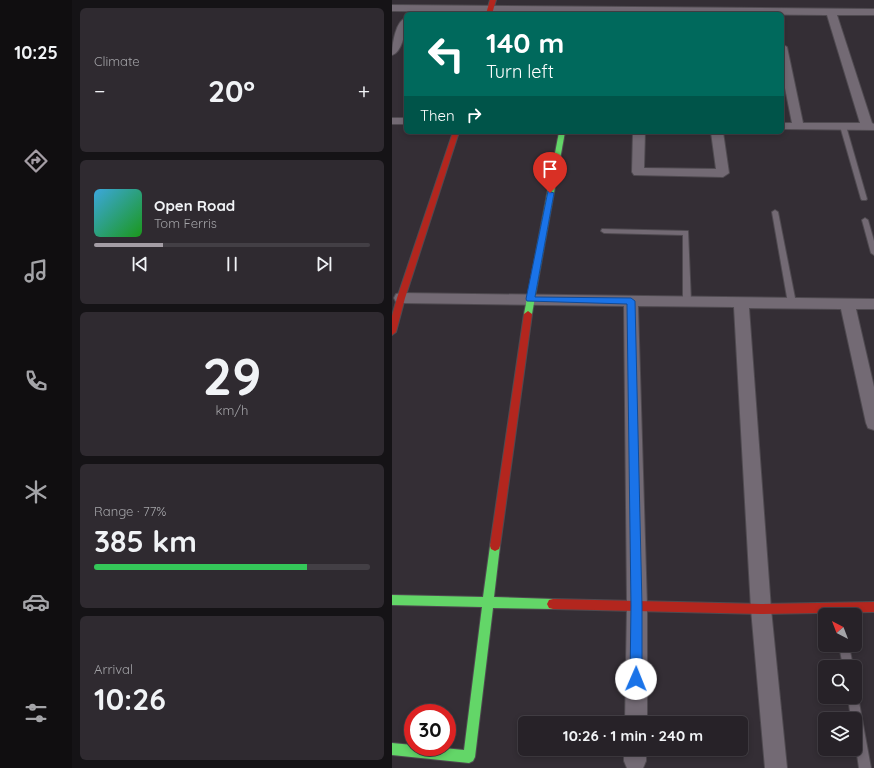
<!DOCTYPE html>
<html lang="en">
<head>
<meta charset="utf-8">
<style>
	body { margin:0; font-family:Quicksand,sans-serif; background:#2f2a30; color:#f1f3f6; height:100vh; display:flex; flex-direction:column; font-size:15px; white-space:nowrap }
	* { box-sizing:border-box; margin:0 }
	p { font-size:13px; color:#a4a4a8 }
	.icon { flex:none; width:22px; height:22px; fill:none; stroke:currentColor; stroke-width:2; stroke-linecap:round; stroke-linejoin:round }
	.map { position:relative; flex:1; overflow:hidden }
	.details { display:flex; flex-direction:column; gap:8px; padding:8px; background:#151316; width:320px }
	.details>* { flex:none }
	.guide { position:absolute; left:12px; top:12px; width:380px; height:122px; border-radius:6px; box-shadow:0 2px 6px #0003,0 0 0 1px #433f45; background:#00695c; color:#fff; overflow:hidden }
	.needle { width:26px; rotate:318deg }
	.tools { position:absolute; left:426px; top:608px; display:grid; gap:8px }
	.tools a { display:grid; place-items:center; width:44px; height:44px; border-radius:6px; background:#272228; box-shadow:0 2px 6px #0003,0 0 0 1px #433f45; font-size:20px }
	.speed { position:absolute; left:12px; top:704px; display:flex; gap:8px; font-size:20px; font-weight:700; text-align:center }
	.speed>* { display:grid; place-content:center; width:52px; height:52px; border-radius:50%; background:#272228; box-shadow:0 2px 6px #0003,0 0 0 1px #433f45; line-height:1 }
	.speed .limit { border:6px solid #d22; background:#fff; color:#111 }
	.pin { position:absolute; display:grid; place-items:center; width:34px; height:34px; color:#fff; margin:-41px -17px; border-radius:50% 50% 50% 0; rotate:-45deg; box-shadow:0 0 4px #0007 }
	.pin .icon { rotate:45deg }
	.me { position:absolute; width:44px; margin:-22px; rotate:1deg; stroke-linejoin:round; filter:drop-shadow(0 0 3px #0008) }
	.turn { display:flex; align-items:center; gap:14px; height:84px; padding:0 16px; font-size:18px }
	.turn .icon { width:52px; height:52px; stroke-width:2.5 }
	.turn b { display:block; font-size:28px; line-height:34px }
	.then { display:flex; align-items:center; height:38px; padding:0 16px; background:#0003; gap:8px; font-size:15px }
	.big { font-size:30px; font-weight:700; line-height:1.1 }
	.details .card { flex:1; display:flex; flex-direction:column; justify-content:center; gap:6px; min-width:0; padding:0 14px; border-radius:6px; background:#2f2a30 }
	.details .dial { align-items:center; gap:0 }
	.dial b { font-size:52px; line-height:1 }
	.song { display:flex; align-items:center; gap:12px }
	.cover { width:48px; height:48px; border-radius:6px; background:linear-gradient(135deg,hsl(200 70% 55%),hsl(120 70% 35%)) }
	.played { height:4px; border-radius:2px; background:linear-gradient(90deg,#a49da5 25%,#433f45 25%) }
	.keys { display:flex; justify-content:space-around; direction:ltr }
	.heat { display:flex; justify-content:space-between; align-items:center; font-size:22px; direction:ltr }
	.charge { height:6px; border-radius:3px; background:linear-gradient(90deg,#34c759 77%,#433f45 0) }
	.trip { position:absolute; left:126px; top:716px; width:230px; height:40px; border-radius:6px; background:#272228; box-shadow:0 2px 6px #0003,0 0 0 1px #433f45; font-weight:700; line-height:40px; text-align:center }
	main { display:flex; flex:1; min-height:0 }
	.tabs { display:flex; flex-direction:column; width:72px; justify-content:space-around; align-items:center; background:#100e10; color:#a4a4a8 }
	.tabs .icon { width:28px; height:28px }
	.tabs .active { color:#a49da5 }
	.tabs b { font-size:18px; color:#f1f3f6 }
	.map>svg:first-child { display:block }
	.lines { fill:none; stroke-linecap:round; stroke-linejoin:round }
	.lane-casing { stroke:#4f4a50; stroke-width:2 }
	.street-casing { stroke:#4f4a50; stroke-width:2 }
	.fast-casing { stroke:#4f4a50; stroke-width:2 }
	.jam-casing { stroke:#4f4a50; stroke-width:2 }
	.lane { fill:#736a74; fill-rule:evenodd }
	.street { fill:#736a74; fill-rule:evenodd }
	.fast { fill:#63d668; fill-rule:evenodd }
	.jam { fill:#b3261e; fill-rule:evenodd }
	.route { fill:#1a73e8; stroke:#114b97 }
</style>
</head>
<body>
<main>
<nav class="tabs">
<b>10:25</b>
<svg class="icon active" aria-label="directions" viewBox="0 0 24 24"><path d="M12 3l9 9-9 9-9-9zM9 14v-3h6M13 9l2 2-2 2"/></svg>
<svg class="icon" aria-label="music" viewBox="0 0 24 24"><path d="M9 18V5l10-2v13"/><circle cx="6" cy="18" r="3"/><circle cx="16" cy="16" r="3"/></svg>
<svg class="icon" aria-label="phone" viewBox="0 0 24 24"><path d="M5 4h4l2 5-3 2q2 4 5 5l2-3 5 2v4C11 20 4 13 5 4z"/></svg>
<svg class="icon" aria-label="climate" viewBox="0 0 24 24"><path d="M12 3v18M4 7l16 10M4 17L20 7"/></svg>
<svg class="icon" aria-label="car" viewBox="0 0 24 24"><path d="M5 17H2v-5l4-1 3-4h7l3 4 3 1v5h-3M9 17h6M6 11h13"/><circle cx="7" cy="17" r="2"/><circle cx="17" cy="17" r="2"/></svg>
<svg class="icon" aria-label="filters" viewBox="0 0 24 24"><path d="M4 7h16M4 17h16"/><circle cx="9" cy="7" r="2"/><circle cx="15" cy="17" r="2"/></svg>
</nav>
<section class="details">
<div class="card"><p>Climate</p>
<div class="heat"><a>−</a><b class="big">20°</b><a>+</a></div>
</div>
<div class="card">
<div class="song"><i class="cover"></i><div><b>Open Road</b><p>Tom Ferris</p></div></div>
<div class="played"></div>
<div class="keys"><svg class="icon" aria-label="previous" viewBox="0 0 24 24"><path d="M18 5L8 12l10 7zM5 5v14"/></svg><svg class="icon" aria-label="pause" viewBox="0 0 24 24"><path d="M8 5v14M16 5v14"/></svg><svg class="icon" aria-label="next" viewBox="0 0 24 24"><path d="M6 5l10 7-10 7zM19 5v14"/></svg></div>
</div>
<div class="card dial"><b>29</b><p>km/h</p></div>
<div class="card"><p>Range · 77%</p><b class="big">385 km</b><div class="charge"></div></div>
<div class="card"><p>Arrival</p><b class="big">10:26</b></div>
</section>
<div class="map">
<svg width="482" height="768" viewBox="0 0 482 768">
	<rect width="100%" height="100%" fill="#342e35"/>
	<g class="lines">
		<defs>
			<g id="lane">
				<polygon points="451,124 454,126 475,199 474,200 470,200 469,199 448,126"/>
				<polygon points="383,210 386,212 404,303 400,306 396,303 380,212"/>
				<polygon points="473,218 476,220 482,241 482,255 479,253 470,220"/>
				<polygon points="210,229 296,231 299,301 298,303 295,304 291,301 291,235 212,233 209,231"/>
				<polygon points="447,645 457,645 461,667 451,667"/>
				<polygon points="463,692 466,697 479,768 467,768 463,741 463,719 459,719 456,697 463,697"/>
			</g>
			<g id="street">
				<polygon points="0,5 482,9 482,15 445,15 480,123 482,124 482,130 390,129 390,123 400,123 390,73 390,44 395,47 411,123 468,123 435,15 0,11"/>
				<path d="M14,18c0,10 -3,34 -14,37 0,-9 3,-34 14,-37z"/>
				<rect x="0" y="118" width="14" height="6"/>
				<polygon points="241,132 253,132 252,168 324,169 319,132 331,132 337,173 331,177 242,175 240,172"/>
				<polygon points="9,293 482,299 482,309 464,309 482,387 482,430 476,428 474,423 449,309 357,308 379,609 395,768 373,768 359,609 342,307 246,306 255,606 255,723 233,723 235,606 232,306 9,303 4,302 2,298 4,294"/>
				<polygon points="232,749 254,749 254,761 251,768 235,768 232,761"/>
			</g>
			<g id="fast">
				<polygon points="167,132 173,132 140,314 136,317 132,314"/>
				<polygon points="103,541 107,543 108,546 102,597 161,599 165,600 167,604 165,608 161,609 101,608 83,757 81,761 77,763 0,755 0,743 21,745 21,747 41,747 72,750 90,607 0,605 0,595 91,597 98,546 99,543"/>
			</g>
			<g id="jam">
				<polygon points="98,0 104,0 100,14 94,14"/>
				<polygon points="61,132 67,132 13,298 4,332 0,335 0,316 5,298"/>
				<polygon points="136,311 140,314 108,546 107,549 103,551 99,549 98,546 132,314"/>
				<polygon points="161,599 369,604 482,602 482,612 369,614 161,609 157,608 155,604 157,600"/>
			</g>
		</defs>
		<use href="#lane" class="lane-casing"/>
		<use href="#street" class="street-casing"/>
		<use href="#fast" class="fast-casing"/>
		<use href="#jam" class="jam-casing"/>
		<use href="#lane" class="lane"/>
		<use href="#street" class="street"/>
		<use href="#fast" class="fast"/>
		<use href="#jam" class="jam"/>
	</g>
	<polygon class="route" points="156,191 162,193 143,297 239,298 243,301 250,606 250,679 248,683 244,685 240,683 238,679 239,606 235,304 135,301 134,299"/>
</svg>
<div class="tools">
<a><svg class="needle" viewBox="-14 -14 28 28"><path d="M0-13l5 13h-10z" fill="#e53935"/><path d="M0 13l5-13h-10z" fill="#a4a4a8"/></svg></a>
<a><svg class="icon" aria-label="search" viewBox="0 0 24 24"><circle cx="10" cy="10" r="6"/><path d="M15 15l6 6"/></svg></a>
<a><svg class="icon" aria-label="layers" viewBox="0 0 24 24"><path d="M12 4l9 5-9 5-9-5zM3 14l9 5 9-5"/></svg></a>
</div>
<div class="speed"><div class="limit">30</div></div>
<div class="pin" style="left:158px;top:193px;background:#d93025"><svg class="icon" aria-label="arrive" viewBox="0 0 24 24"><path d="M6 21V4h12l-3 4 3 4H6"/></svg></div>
<svg class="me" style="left:244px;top:679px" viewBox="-20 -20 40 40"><circle r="19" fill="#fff"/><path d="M0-13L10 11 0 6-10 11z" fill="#1a73e8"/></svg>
<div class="trip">10:26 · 1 min · 240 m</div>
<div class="guide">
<div class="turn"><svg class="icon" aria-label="left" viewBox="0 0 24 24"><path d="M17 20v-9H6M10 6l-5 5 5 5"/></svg><div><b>140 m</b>Turn left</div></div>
<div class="then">Then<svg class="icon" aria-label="right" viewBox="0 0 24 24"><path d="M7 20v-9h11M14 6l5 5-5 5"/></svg></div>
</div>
</div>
</main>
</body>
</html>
